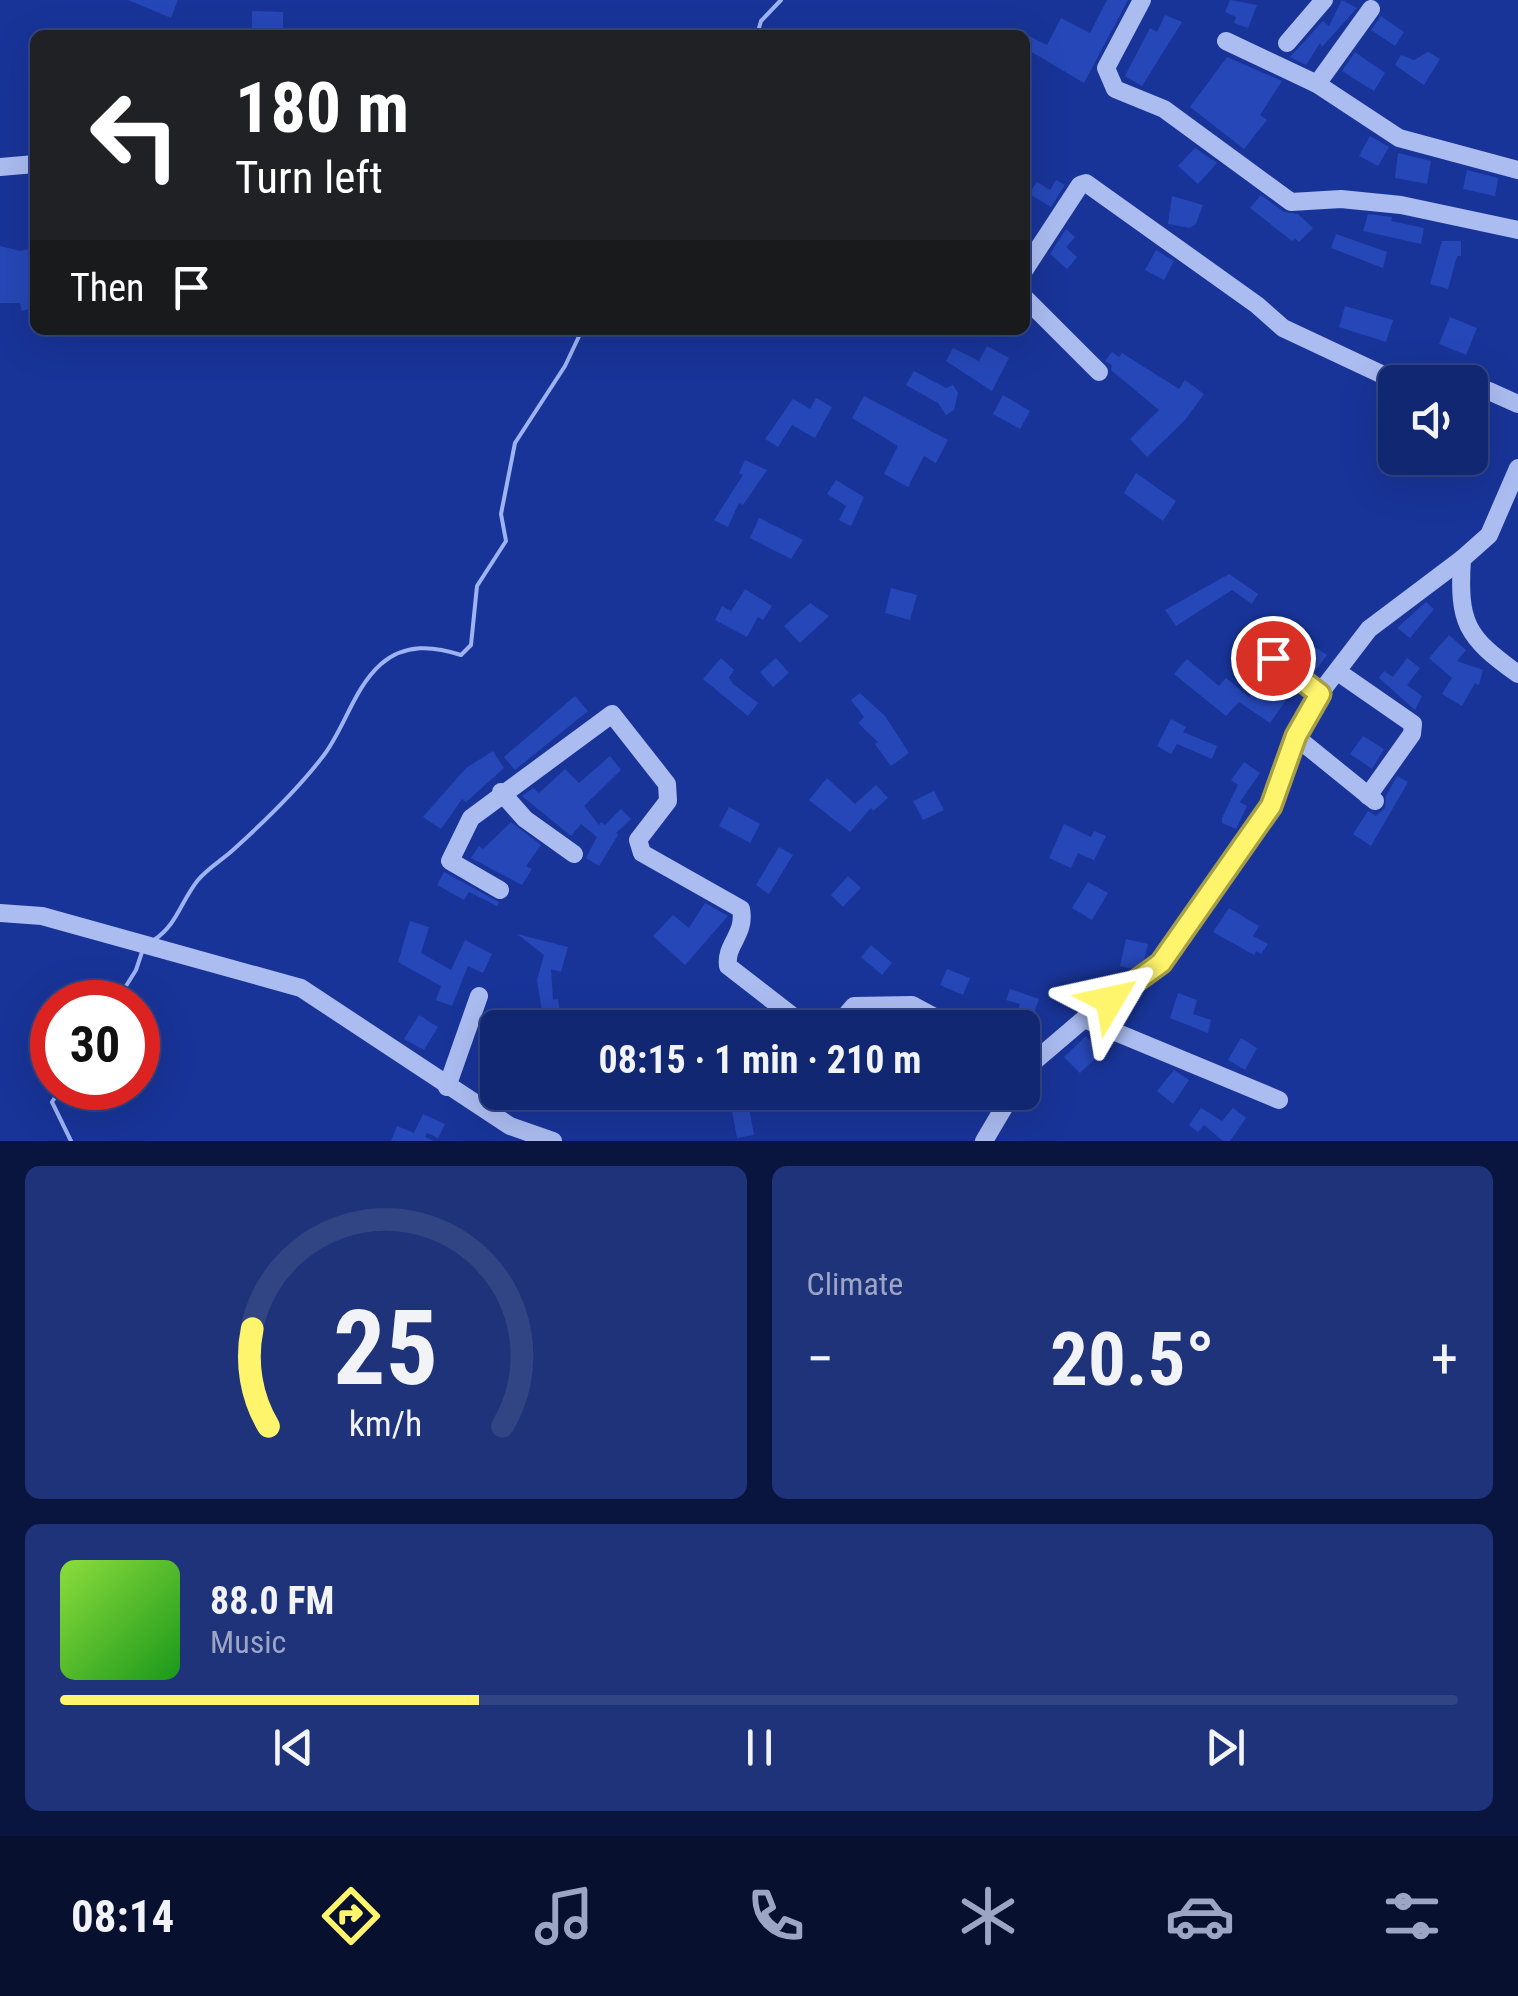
<!DOCTYPE html>
<html lang="en">
<head>
<meta charset="utf-8">
<style>
	body { margin:0; font-family:"Roboto Condensed",sans-serif; background:#1f337a; color:#f1f3f6; height:100vh; display:flex; flex-direction:column; font-size:38px; white-space:nowrap }
	* { box-sizing:border-box; margin:0 }
	p { font-size:32px; color:#9ca5c4 }
	.icon { flex:none; width:55px; height:55px; fill:none; stroke:currentColor; stroke-width:2; stroke-linecap:round; stroke-linejoin:round }
	.map { position:relative; height:1141px; overflow:hidden }
	.details { display:flex; flex-direction:column; gap:25px; padding:25px; background:#0a153f; flex:1 }
	.details>* { flex:none }
	.top-card { position:absolute; left:30px; top:30px; width:1000px; height:305px; border-radius:15px; box-shadow:0 10px 40px #0002,0 0 0 2px #314484; background:#202124; color:#fff; overflow:hidden }
	.fabs { position:absolute; left:1378px; top:365px; display:grid; gap:20px }
	.fabs a { display:grid; place-items:center; width:110px; height:110px; border-radius:15px; background:#122772; box-shadow:0 10px 40px #0002,0 0 0 2px #314484; font-size:50px }
	.speed { position:absolute; left:30px; top:980px; display:flex; gap:20px; font-size:50px; font-weight:700; text-align:center }
	.speed>* { display:grid; place-content:center; width:130px; height:130px; border-radius:50%; background:#122772; box-shadow:0 10px 40px #0002,0 0 0 2px #314484; line-height:1 }
	.speed .limit { border:15px solid #d22; background:#fff; color:#111 }
	.pin { position:absolute; display:grid; place-items:center; width:85px; height:85px; color:#fff; margin:-42px; border:5px solid #fff; border-radius:50%; box-shadow:0 2px 10px #0007 }
	.me { position:absolute; width:110px; margin:-55px; rotate:54deg; stroke-linejoin:round; filter:drop-shadow(0 0 8px #0008) }
	.turn { display:flex; align-items:center; gap:35px; height:210px; padding:0 40px; font-size:45px }
	.turn .icon { width:130px; height:130px; stroke-width:2.5 }
	.turn b { display:block; font-size:70px; line-height:85px }
	.then { display:flex; align-items:center; height:95px; padding:0 40px; background:#0003; gap:20px; font-size:38px }
	.big { font-size:75px; font-weight:700; line-height:1.1 }
	.details .tile { flex:1; display:flex; flex-direction:column; justify-content:center; gap:15px; min-width:0; padding:0 35px; border-radius:15px; background:#1f337a }
	.details .dial { align-items:center; gap:0 }
	.dial svg { height:260px; overflow:visible; fill:none; stroke:#314484; stroke-width:7; stroke-linecap:round; text-anchor:middle }
	.dial text { fill:#f1f3f6; stroke:none }
	.song { display:flex; align-items:center; gap:30px }
	.cover { width:120px; height:120px; border-radius:15px; background:linear-gradient(135deg,hsl(90 70% 55%),hsl(120 70% 35%)) }
	.played { height:10px; border-radius:5px; background:linear-gradient(90deg,#fff56c 30%,#314484 30%) }
	.keys { display:flex; justify-content:space-around; direction:ltr }
	.heat { display:flex; justify-content:space-between; align-items:center; font-size:55px; direction:ltr }
	.details .tiles { flex:1; display:grid; gap:25px; grid-template-columns:1fr 1fr }
	.tile:last-child { grid-column:span 2 }
	.trip { position:absolute; left:480px; top:1010px; width:560px; height:100px; border-radius:15px; background:#122772; box-shadow:0 10px 40px #0002,0 0 0 2px #314484; font-weight:700; line-height:100px; text-align:center }
	.menu { display:flex; height:160px; justify-content:space-around; align-items:center; background:#07102e; color:#9ca5c4 }
	.menu .icon { width:70px; height:70px }
	.menu .active { color:#fff56c }
	.menu b { font-size:45px; color:#f1f3f6 }
	.map>svg:first-child { display:block }
	.lines { fill:none; stroke-linecap:round; stroke-linejoin:round }
	.stream { stroke:#9eb3f4; stroke-width:4 }
	.building { fill:#2647b7 }
	.minor { stroke:#abbcf1; stroke-width:18 }
	.route-casing { stroke:#a69f46; stroke-width:25 }
	.route { stroke:#fff56c; stroke-width:18 }
</style>
</head>
<body>
<div class="map">
<svg width="1518" height="1141" viewBox="0 0 1518 1141">
	<rect width="100%" height="100%" fill="#183498"/>
	<g class="lines">
		<g class="stream">
			<polyline points="757,35 761,21 781,0"/>
			<path d="M154,940c23,-15 27,-39 44,-60 10,-12 24,-20 35,-30 31,-28 66,-62 91,-95 21,-28 30,-67 57,-91 24,-21 53,-18 80,-9l10,-10 6,-59 29,-45 -5,-27 14,-71 50,-77 17,-36"/>
			<polyline points="116,1002 136,970 143,949"/>
			<polyline points="61,1088 52,1102 71,1141"/>
		</g>
	</g>
	<g class="building">
		<polygon points="128,0 178,0 171,18"/>
		<polygon points="1107,0 1128,0 1084,83 1025,48 1025,34 1047,45 1061,18 1090,33"/>
		<polygon points="1230,0 1257,5 1248,28 1234,23 1236,17 1225,12"/>
		<polygon points="1342,0 1357,8 1322,47 1320,43 1306,65 1290,57 1323,21 1329,26"/>
		<polygon points="252,11 283,12 283,35 252,35"/>
		<polygon points="1165,15 1182,22 1142,86 1125,76 1150,28 1157,32"/>
		<polygon points="1381,16 1404,32 1395,46 1371,30"/>
		<polygon points="1355,52 1385,73 1374,91 1342,71"/>
		<polygon points="1428,52 1440,59 1424,85 1395,65 1401,55 1414,60"/>
		<polygon points="1227,57 1282,81 1260,115 1267,120 1244,149 1190,107"/>
		<polygon points="1370,136 1389,147 1378,166 1359,156"/>
		<polygon points="1195,148 1217,163 1198,184 1178,166"/>
		<polygon points="1398,153 1431,161 1427,184 1395,178"/>
		<polygon points="1467,170 1498,178 1495,196 1463,189"/>
		<polygon points="1056,180 1065,185 1051,207 1029,194 1037,182 1050,190"/>
		<polygon points="1261,195 1284,212 1298,214 1313,228 1299,242 1295,238 1292,241 1250,208"/>
		<polygon points="1172,196 1203,205 1196,224 1190,228 1168,224"/>
		<polygon points="1368,214 1392,217 1391,221 1424,228 1421,244 1363,231"/>
		<polygon points="1066,229 1075,237 1066,247 1077,257 1067,269 1050,254"/>
		<polygon points="1336,234 1387,252 1383,268 1331,248"/>
		<polygon points="1442,241 1461,241 1461,256 1457,256 1448,289 1430,284"/>
		<polygon points="0,246 20,251 35,248 35,307 22,311 20,303 0,303"/>
		<polygon points="1156,250 1174,261 1164,280 1145,270"/>
		<polygon points="1345,306 1393,320 1386,342 1339,327"/>
		<polygon points="1450,317 1477,328 1466,355 1439,344"/>
		<polygon points="987,346 1009,358 992,391 946,361 953,348 979,361"/>
		<polygon points="1112,352 1119,357 1122,353 1179,389 1185,380 1204,394 1185,420 1147,457 1130,439 1159,410 1111,370 1112,365 1105,361"/>
		<polygon points="914,371 946,388 953,385 958,393 954,410 946,415 938,403 906,385"/>
		<polygon points="1003,395 1030,411 1020,429 993,414"/>
		<polygon points="864,396 948,440 936,463 924,456 908,487 884,474 898,446 852,418"/>
		<polygon points="816,398 832,407 815,438 792,425 778,447 765,439 793,399 810,409"/>
		<polygon points="745,460 767,470 743,505 739,503 728,527 714,520 743,475 739,473"/>
		<polygon points="1136,473 1176,501 1163,521 1124,493"/>
		<polygon points="836,480 864,497 851,526 839,520 846,506 827,494"/>
		<polygon points="759,518 803,540 791,559 750,538"/>
		<polygon points="1229,574 1258,594 1252,604 1232,590 1176,626 1165,610"/>
		<polygon points="891,588 917,595 910,620 885,613"/>
		<polygon points="745,589 772,606 763,620 758,617 747,637 715,620 722,606 731,611"/>
		<polygon points="1426,602 1434,609 1410,638 1397,628"/>
		<polygon points="810,603 829,616 800,643 784,626"/>
		<polygon points="1295,634 1327,655 1314,673 1284,650"/>
		<polygon points="1449,635 1466,650 1457,661 1483,670 1479,685 1475,683 1462,706 1442,694 1452,678 1429,658"/>
		<polygon points="721,658 734,670 729,678 733,684 758,703 748,716 703,679"/>
		<polygon points="776,658 789,673 773,687 760,672"/>
		<polygon points="1407,658 1420,668 1407,685 1422,696 1415,710 1379,678 1384,671 1393,677"/>
		<polygon points="1187,659 1219,686 1226,678 1249,697 1262,678 1289,696 1270,723 1239,702 1226,716 1174,674"/>
		<polygon points="860,693 885,716 909,753 891,766 875,744 878,742 858,723 864,717 851,700"/>
		<polygon points="575,696 588,711 515,770 504,757"/>
		<polygon points="1171,719 1186,727 1183,732 1217,746 1212,759 1177,744 1171,754 1157,746"/>
		<polygon points="1363,736 1384,749 1372,769 1350,754"/>
		<polygon points="493,751 504,768 466,802 462,799 441,829 423,817 466,768"/>
		<polygon points="610,756 621,770 584,806 599,825 601,822 605,825 621,809 631,819 616,833 618,835 599,866 586,858 597,837 581,824 571,836 522,796 533,788 539,793 565,769 579,783"/>
		<polygon points="1244,762 1260,773 1240,802 1247,806 1236,829 1222,823 1222,818 1238,785 1231,780"/>
		<polygon points="1397,776 1408,782 1371,846 1353,834 1368,811 1376,816 1385,808 1386,796"/>
		<polygon points="827,778 855,804 876,785 888,798 873,811 871,808 850,832 809,800"/>
		<polygon points="934,791 944,810 923,820 913,801"/>
		<polygon points="729,807 760,824 750,843 719,826"/>
		<polygon points="511,822 541,845 526,866 532,869 522,885 471,858 479,846 483,849"/>
		<polygon points="1064,824 1091,837 1094,831 1106,836 1094,860 1078,853 1071,868 1049,858"/>
		<polygon points="779,847 793,855 769,894 756,885"/>
		<polygon points="444,872 499,902 497,906 469,892 464,900 437,885"/>
		<polygon points="848,876 861,888 843,907 831,895"/>
		<polygon points="1088,882 1108,893 1092,920 1072,908"/>
		<polygon points="705,903 728,916 685,965 653,936 673,915 689,928"/>
		<polygon points="1229,908 1259,926 1253,936 1268,944 1261,954 1256,951 1254,955 1213,932"/>
		<polygon points="410,921 429,927 421,953 451,970 465,940 492,954 483,973 468,966 452,1006 436,1000 441,986 398,962"/>
		<polygon points="517,934 568,947 561,972 551,969 553,1000 558,999 560,1015 543,1017 537,980 544,955"/>
		<polygon points="1126,939 1148,944 1144,960 1132,969 1120,966"/>
		<polygon points="871,945 892,963 882,975 861,957"/>
		<polygon points="947,969 970,978 963,995 940,985"/>
		<polygon points="1010,989 1039,999 1031,1022 1016,1016 1020,1004 1006,1000"/>
		<polygon points="1178,993 1197,1000 1193,1014 1211,1020 1208,1033 1170,1018"/>
		<polygon points="419,1015 438,1027 424,1050 404,1039"/>
		<polygon points="1086,1036 1102,1052 1080,1073 1064,1057"/>
		<polygon points="1241,1038 1257,1048 1245,1070 1228,1060"/>
		<polygon points="1174,1070 1189,1080 1173,1104 1157,1091"/>
		<polygon points="749,1108 754,1135 737,1138 732,1111"/>
		<polygon points="1201,1108 1222,1121 1233,1108 1246,1118 1230,1141 1223,1141 1204,1125 1198,1132 1189,1125"/>
		<polygon points="423,1114 445,1124 438,1138 427,1133 425,1137 434,1141 391,1141 397,1126 414,1133"/>
	</g>
	<g class="lines">
		<g class="minor">
			<polyline points="1142,0 1106,68 1115,89 1164,109 1291,202 1341,199 1401,205 1518,230"/>
			<polyline points="1226,41 1317,84 1399,138 1518,170"/>
			<polyline points="1287,43 1324,0"/>
			<polyline points="1317,84 1371,9"/>
			<polyline points="0,167 35,164"/>
			<polyline points="1025,269 1080,185 1086,183 1257,305 1283,328 1398,382"/>
			<polyline points="1025,298 1099,372"/>
			<polyline points="1470,390 1489,391 1518,404"/>
			<path d="M1518,468l-29,67 -27,24c-4,64 4,78 56,115"/>
			<polyline points="1273,658 1320,693"/>
			<polyline points="1338,672 1413,724 1412,734 1368,796"/>
			<polyline points="1296,737 1375,801"/>
			<polyline points="501,792 525,819 574,854"/>
			<path d="M500,890l-50,-29 21,-43 141,-104 55,70 1,17 -30,39 4,13 99,56c5,26 -16,35 -13,57l80,62"/>
			<polyline points="0,913 42,916 301,988 510,1126 553,1141"/>
			<polyline points="1084,1019 1279,1100"/>
			<polyline points="835,1028 854,1006 912,1005 955,1028"/>
			<polyline points="1022,1078 1030,1065 1084,1019 1161,963 1271,806 1296,737 1320,693 1369,629 1462,559"/>
			<polyline points="447,1087 479,996"/>
			<polyline points="984,1141 1013,1092"/>
		</g>
	</g>
	<g class="lines">
		<defs>
			<polyline id="route" points="1110,1000 1161,963 1271,806 1296,736 1320,694 1273,658"/>
		</defs>
		<use href="#route" class="route-casing"/>
		<use href="#route" class="route"/>
	</g>
</svg>
<div class="fabs">
<a><svg class="icon" aria-label="sound" viewBox="0 0 24 24"><path d="M4 9h4l5-4v14l-5-4H4zM17 9q2 3 0 6"/></svg></a>
</div>
<div class="speed"><div class="limit">30</div></div>
<div class="pin" style="left:1273px;top:658px;background:#d93025"><svg class="icon" aria-label="arrive" viewBox="0 0 24 24"><path d="M6 21V4h12l-3 4 3 4H6"/></svg></div>
<svg class="me" style="left:1110px;top:1000px" viewBox="-20 -20 40 40"><path d="M0-17L14 15 0 8-14 15z" fill="#fff56c" stroke="#fff" stroke-width="4"/></svg>
<div class="trip">08:15 · 1 min · 210 m</div>
<div class="top-card">
<div class="turn"><svg class="icon" aria-label="left" viewBox="0 0 24 24"><path d="M17 20v-9H6M10 6l-5 5 5 5"/></svg><div><b>180 m</b>Turn left</div></div>
<div class="then">Then<svg class="icon" aria-label="arrive" viewBox="0 0 24 24"><path d="M6 21V4h12l-3 4 3 4H6"/></svg></div>
</div>
</div>
<section class="details">
<div class="tiles">
<div class="tile dial"><svg viewBox="0 0 100 80">
<path d="M14 69A42 42 0 1 1 86 69"/>
<path d="M14 69A42 42 0 0 1 9 39" stroke="#fff56c"/>
<text x="50" y="56" font-size="32" font-weight="700">25</text>
<text x="50" y="72" font-size="11">km/h</text>
</svg></div>
<div class="tile"><p>Climate</p>
<div class="heat"><a>−</a><b class="big">20.5°</b><a>+</a></div>
</div>
<div class="tile">
<div class="song"><i class="cover"></i><div><b>88.0 FM</b><p>Music</p></div></div>
<div class="played"></div>
<div class="keys"><svg class="icon" aria-label="previous" viewBox="0 0 24 24"><path d="M18 5L8 12l10 7zM5 5v14"/></svg><svg class="icon" aria-label="pause" viewBox="0 0 24 24"><path d="M8 5v14M16 5v14"/></svg><svg class="icon" aria-label="next" viewBox="0 0 24 24"><path d="M6 5l10 7-10 7zM19 5v14"/></svg></div>
</div>
</div>
</section>
<nav class="menu">
<b>08:14</b>
<svg class="icon active" aria-label="directions" viewBox="0 0 24 24"><path d="M12 3l9 9-9 9-9-9zM9 14v-3h6M13 9l2 2-2 2"/></svg>
<svg class="icon" aria-label="music" viewBox="0 0 24 24"><path d="M9 18V5l10-2v13"/><circle cx="6" cy="18" r="3"/><circle cx="16" cy="16" r="3"/></svg>
<svg class="icon" aria-label="phone" viewBox="0 0 24 24"><path d="M5 4h4l2 5-3 2q2 4 5 5l2-3 5 2v4C11 20 4 13 5 4z"/></svg>
<svg class="icon" aria-label="climate" viewBox="0 0 24 24"><path d="M12 3v18M4 7l16 10M4 17L20 7"/></svg>
<svg class="icon" aria-label="car" viewBox="0 0 24 24"><path d="M5 17H2v-5l4-1 3-4h7l3 4 3 1v5h-3M9 17h6M6 11h13"/><circle cx="7" cy="17" r="2"/><circle cx="17" cy="17" r="2"/></svg>
<svg class="icon" aria-label="filters" viewBox="0 0 24 24"><path d="M4 7h16M4 17h16"/><circle cx="9" cy="7" r="2"/><circle cx="15" cy="17" r="2"/></svg>
</nav>
</body>
</html>
